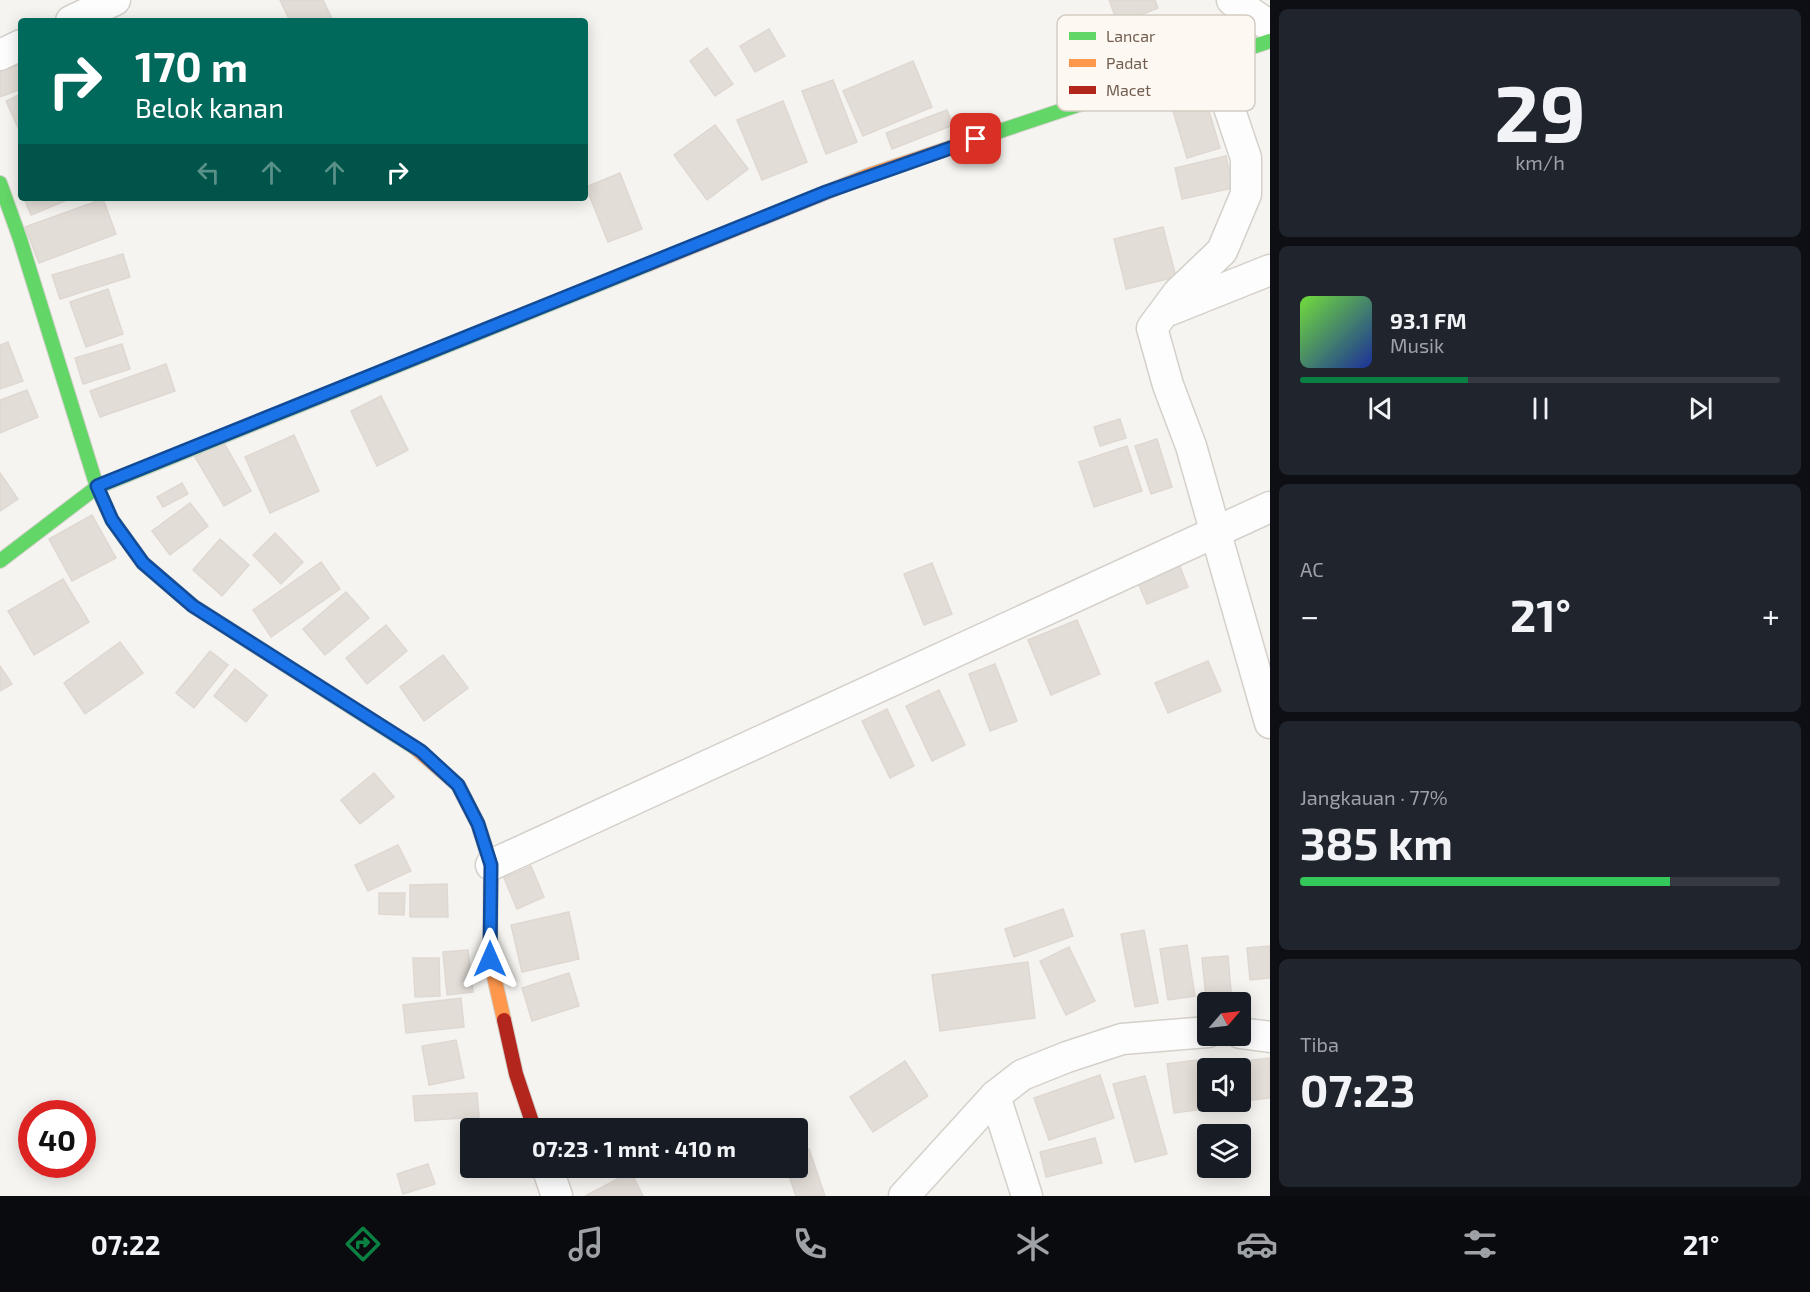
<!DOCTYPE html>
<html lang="id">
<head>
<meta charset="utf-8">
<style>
	body { margin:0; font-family:"Exo 2",sans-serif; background:#20242c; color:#f1f3f6; height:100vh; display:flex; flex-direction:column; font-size:22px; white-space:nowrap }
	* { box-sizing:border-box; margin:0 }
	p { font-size:20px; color:#9ea1a6 }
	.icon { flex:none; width:33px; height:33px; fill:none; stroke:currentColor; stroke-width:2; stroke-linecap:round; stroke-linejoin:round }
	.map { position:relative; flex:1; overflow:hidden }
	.panel { display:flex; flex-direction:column; gap:9px; padding:9px; background:#0d0f14; width:540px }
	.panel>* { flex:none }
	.banner { position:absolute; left:18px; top:18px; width:570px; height:183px; border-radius:6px; box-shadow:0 3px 15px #0003; background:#00695c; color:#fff; overflow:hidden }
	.needle { width:39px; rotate:62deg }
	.controls { position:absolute; left:1197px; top:992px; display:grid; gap:12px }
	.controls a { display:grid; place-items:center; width:54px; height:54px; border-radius:6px; background:#171b24; box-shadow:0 3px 15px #0003; font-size:30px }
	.speed { position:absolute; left:18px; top:1100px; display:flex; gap:12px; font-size:30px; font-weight:700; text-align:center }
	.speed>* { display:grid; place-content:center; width:78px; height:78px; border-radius:50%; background:#171b24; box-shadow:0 3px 15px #0003; line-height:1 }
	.speed .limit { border:9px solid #d22; background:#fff; color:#111 }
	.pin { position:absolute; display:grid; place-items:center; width:51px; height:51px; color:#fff; margin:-26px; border-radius:12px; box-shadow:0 3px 9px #0006 }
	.me { position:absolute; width:66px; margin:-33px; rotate:0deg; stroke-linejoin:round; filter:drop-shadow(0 0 4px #0008) }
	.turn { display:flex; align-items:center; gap:21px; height:126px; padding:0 18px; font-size:27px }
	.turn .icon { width:78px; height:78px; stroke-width:2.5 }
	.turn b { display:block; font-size:42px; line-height:51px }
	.lanes { display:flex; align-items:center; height:57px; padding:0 18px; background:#0003; justify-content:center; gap:30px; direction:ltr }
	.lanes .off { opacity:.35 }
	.big { font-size:45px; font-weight:700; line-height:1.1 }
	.panel .widget { flex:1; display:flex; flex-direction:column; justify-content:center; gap:9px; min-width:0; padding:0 21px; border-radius:9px; background:#20242c }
	.panel .dial { align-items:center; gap:0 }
	.dial b { font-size:78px; line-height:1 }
	.song { display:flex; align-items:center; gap:18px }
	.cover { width:72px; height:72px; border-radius:9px; background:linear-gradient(135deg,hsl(100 70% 55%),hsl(230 70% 35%)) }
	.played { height:6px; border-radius:3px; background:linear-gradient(90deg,#0b8043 35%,#363941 35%) }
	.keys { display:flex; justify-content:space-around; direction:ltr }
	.heat { display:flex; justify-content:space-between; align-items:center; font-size:33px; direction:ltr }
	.charge { height:9px; border-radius:4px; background:linear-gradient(90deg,#34c759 77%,#363941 0) }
	.trip { position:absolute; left:460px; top:1118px; width:348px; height:60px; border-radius:6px; background:#171b24; box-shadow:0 3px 15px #0003; font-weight:700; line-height:60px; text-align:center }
	.dock { display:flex; height:96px; justify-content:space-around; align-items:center; background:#090b0e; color:#9ea1a6 }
	.dock .icon { width:42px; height:42px }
	.dock .current { color:#0b8043 }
	.dock b { font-size:27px; color:#f1f3f6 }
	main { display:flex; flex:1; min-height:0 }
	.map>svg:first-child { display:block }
	.building { fill:#e3ddd7; stroke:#dfd8d2; stroke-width:1.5 }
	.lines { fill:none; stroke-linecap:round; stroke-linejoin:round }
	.street-casing { stroke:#d4d0ca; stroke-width:33 }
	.fast-casing { stroke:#d4d0ca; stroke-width:16 }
	.slow-casing { stroke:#d4d0ca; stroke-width:16 }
	.jam-casing { stroke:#d4d0ca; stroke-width:16 }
	.street { stroke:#fefdfd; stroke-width:30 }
	.fast { stroke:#63d668; stroke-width:14 }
	.slow { stroke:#ff974d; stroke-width:14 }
	.jam { stroke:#b3261e; stroke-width:14 }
	.route-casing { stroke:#114b97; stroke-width:15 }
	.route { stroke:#1a73e8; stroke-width:10 }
	.key { fill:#fdf9f2; stroke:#d4cbc2; stroke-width:1.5 }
	.key-label { font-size:16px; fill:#735f51 }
</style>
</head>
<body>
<main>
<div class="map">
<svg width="1270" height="1196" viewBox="0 0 1270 1196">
	<rect width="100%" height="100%" fill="#f6f4f0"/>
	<g class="building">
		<polygon points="280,0 323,0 333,21 290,21"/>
		<polygon points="1109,0 1155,0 1158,8 1118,24"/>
		<polygon points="769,29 785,56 755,72 740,46"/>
		<polygon points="707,48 733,84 715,96 690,61"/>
		<polygon points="913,61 932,107 863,136 843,91"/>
		<polygon points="21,63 21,89 0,97 0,71"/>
		<polygon points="833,80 857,142 826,154 802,91"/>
		<polygon points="21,94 21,134 6,101"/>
		<polygon points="783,101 807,162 762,180 737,120"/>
		<polygon points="1206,101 1220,148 1187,158 1173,111"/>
		<polygon points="947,110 953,125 892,149 886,133"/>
		<polygon points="715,125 748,169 707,200 674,155"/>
		<polygon points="1226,156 1233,188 1182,199 1175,168"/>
		<polygon points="620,173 642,229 608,242 586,187"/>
		<polygon points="24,198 72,198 31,215"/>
		<polygon points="103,199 116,234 39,263 25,227"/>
		<polygon points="1163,227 1176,277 1126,289 1114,239"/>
		<polygon points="123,254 130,277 60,299 52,275"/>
		<polygon points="108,289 123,334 86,347 70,302"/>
		<polygon points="8,342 23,381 0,389 0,345"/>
		<polygon points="122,344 130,369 83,384 75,358"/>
		<polygon points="166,364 175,391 100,417 90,391"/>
		<polygon points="27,390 38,417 0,433 0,400"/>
		<polygon points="381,396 408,450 377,466 351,411"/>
		<polygon points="1120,419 1126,438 1100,446 1094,427"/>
		<polygon points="294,435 319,491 270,513 245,457"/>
		<polygon points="1157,439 1172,487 1151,494 1135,446"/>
		<polygon points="223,441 251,491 224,506 195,457"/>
		<polygon points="1127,446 1142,491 1094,507 1079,462"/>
		<polygon points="0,473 18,499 0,511"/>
		<polygon points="182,483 188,494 163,507 157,497"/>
		<polygon points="190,503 208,526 170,555 152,531"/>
		<polygon points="92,515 116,558 72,581 49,539"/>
		<polygon points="275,533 303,562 281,584 253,555"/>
		<polygon points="220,539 249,565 222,596 193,570"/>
		<polygon points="1177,559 1188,587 1147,604 1135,576"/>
		<polygon points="321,562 340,589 271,637 253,610"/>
		<polygon points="932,563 952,614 924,625 904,574"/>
		<polygon points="63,579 89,622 34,655 8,611"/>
		<polygon points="346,592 369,618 325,655 303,629"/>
		<polygon points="1077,620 1100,674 1051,695 1028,640"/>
		<polygon points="386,625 407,651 367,684 346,658"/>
		<polygon points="120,642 143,673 85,714 64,683"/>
		<polygon points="210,651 228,665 194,708 176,693"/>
		<polygon points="443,655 468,688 424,721 400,687"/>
		<polygon points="1208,661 1221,691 1168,713 1155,683"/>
		<polygon points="995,664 1017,721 990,731 969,674"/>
		<polygon points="0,666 12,684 0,691"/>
		<polygon points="235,669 267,695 246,722 214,696"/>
		<polygon points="939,690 965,745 932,761 906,706"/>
		<polygon points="887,709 914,766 890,778 862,721"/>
		<polygon points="374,773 394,797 360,824 341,800"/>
		<polygon points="398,845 411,871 368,891 355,865"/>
		<polygon points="531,866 544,897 517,909 504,878"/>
		<polygon points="447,884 448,917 410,917 410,885"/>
		<polygon points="379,893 405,893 404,915 379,914"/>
		<polygon points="1063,909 1073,936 1014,957 1005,929"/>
		<polygon points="569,912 579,959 522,972 511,925"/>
		<polygon points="1144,930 1158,1003 1135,1007 1121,934"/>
		<polygon points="1187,945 1195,996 1168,1000 1160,949"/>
		<polygon points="1270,946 1270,978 1250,980 1247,948"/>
		<polygon points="1069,947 1095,1001 1066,1015 1040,961"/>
		<polygon points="468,950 473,992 447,995 443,952"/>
		<polygon points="1228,956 1232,1002 1208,1002 1207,1007 1202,958"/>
		<polygon points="413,958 439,958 440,996 415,997"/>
		<polygon points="1028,962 1035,1018 940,1031 932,975"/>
		<polygon points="569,973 579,1006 532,1021 522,988"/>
		<polygon points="461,998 464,1027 406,1033 403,1005"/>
		<polygon points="456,1040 464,1078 429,1085 422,1046"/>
		<polygon points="1270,1058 1270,1098 1216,1104 1215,1101 1240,1101 1240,1068 1211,1068 1211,1065"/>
		<polygon points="1197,1060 1204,1109 1174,1113 1167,1064"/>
		<polygon points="905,1061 928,1096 873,1132 850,1097"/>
		<polygon points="1100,1075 1114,1118 1049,1140 1034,1098"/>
		<polygon points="1145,1076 1167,1154 1135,1162 1113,1084"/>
		<polygon points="477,1093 479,1117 415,1121 413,1096"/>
		<polygon points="1095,1138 1102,1163 1046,1177 1040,1152"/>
		<polygon points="809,1149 825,1196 796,1196 786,1167 798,1167 798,1153"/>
		<polygon points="428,1164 435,1184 403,1194 397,1174"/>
		<polygon points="631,1172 643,1196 585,1196"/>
	</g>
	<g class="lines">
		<defs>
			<g id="street">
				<polyline points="1232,0 1270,26"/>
				<polyline points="71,21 115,0"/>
				<polyline points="0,55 21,45"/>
				<polyline points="1213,60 1246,158 1246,194 1222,251 1178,293 1152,328 1168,385 1191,446 1270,723"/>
				<polyline points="1170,310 1270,270"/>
				<polyline points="491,865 1270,507"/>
				<polyline points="1240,1033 1270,1037"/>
				<polyline points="995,1096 1027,1196"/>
				<polyline points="547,1167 557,1196"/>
				<polyline points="904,1196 995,1096 1022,1075 1067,1057 1122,1039 1208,1032"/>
			</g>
			<g id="fast">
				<polyline points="988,135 1270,41"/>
				<polyline points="0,183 20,239 97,487 112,520 143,563 193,606 414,747"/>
				<polyline points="0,561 97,487 649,264"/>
			</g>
			<g id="slow">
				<polyline points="649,264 869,175 988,135"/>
				<polyline points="414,747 458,785 478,824 491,865 490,959 504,1020"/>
			</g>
			<polyline id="jam" points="504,1020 516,1074 534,1128"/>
		</defs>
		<use href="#street" class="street-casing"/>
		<use href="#fast" class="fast-casing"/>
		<use href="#slow" class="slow-casing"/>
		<use href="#jam" class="jam-casing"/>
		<use href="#street" class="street"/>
		<use href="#fast" class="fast"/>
		<use href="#slow" class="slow"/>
		<use href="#jam" class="jam"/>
	</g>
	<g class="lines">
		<defs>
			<polyline id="route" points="490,959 491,865 478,824 458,785 421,751 193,606 143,563 112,520 97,486 826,192 976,139"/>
		</defs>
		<use href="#route" class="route-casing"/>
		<use href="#route" class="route"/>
	</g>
	<rect x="1057" y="15" width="198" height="96" rx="9" class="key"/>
	<rect x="1069" y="32" width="27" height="8" fill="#63d668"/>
	<rect x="1069" y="59" width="27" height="8" fill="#ff974d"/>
	<rect x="1069" y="86" width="27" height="8" fill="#b3261e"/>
	<g class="key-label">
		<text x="1106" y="42">Lancar</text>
		<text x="1106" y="69">Padat</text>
		<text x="1106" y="96">Macet</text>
	</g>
</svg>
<div class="controls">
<a><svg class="needle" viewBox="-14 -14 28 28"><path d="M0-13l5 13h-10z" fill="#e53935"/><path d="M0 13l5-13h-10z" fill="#9ea1a6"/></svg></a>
<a><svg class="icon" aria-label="sound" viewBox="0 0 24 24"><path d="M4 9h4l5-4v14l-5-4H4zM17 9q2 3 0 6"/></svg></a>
<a><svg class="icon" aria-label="layers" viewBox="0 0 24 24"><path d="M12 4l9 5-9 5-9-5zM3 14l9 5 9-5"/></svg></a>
</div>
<div class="speed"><div class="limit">40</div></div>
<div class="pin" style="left:976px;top:139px;background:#d93025"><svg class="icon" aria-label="arrive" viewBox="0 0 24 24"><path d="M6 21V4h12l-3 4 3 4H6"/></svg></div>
<svg class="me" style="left:490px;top:959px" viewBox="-20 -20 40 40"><path d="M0-17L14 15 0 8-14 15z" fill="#1a73e8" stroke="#fff" stroke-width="4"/></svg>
<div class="trip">07:23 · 1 mnt · 410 m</div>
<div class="banner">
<div class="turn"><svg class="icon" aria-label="right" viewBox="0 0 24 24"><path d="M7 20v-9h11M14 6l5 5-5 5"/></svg><div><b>170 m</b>Belok kanan</div></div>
<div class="lanes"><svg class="icon off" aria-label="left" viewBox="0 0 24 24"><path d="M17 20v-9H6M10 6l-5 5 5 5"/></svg><svg class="icon off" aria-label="ahead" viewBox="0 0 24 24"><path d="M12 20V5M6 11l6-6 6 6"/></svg><svg class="icon off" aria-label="ahead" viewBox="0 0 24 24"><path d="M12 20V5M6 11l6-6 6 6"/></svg><svg class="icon" aria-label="right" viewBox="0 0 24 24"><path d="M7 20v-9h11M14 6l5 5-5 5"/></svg></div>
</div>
</div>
<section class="panel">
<div class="widget dial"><b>29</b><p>km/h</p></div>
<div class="widget">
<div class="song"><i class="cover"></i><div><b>93.1 FM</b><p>Musik</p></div></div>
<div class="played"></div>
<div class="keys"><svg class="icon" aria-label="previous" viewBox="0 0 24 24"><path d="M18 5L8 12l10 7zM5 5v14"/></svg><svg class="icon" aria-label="pause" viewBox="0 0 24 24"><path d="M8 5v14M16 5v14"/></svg><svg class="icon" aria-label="next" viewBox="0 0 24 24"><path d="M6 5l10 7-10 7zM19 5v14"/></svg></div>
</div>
<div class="widget"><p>AC</p>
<div class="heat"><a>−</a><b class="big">21°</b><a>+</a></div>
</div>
<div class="widget"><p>Jangkauan · 77%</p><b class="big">385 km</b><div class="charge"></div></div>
<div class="widget"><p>Tiba</p><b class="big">07:23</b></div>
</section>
</main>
<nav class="dock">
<b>07:22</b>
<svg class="icon current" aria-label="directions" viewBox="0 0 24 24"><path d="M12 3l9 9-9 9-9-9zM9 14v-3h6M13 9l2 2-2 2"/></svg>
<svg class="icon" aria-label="music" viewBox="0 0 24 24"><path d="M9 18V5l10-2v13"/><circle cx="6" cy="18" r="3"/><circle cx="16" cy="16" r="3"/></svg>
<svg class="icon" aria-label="phone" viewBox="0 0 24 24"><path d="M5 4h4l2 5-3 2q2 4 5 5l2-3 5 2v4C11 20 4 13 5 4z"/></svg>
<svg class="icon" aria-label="climate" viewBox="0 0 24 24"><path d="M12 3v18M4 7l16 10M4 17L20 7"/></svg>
<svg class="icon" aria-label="car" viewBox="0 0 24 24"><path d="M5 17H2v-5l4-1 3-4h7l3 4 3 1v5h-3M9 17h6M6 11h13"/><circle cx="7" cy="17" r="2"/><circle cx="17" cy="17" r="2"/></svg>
<svg class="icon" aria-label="filters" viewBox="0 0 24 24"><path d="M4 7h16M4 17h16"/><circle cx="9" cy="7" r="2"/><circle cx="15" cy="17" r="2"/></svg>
<b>21°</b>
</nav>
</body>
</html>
